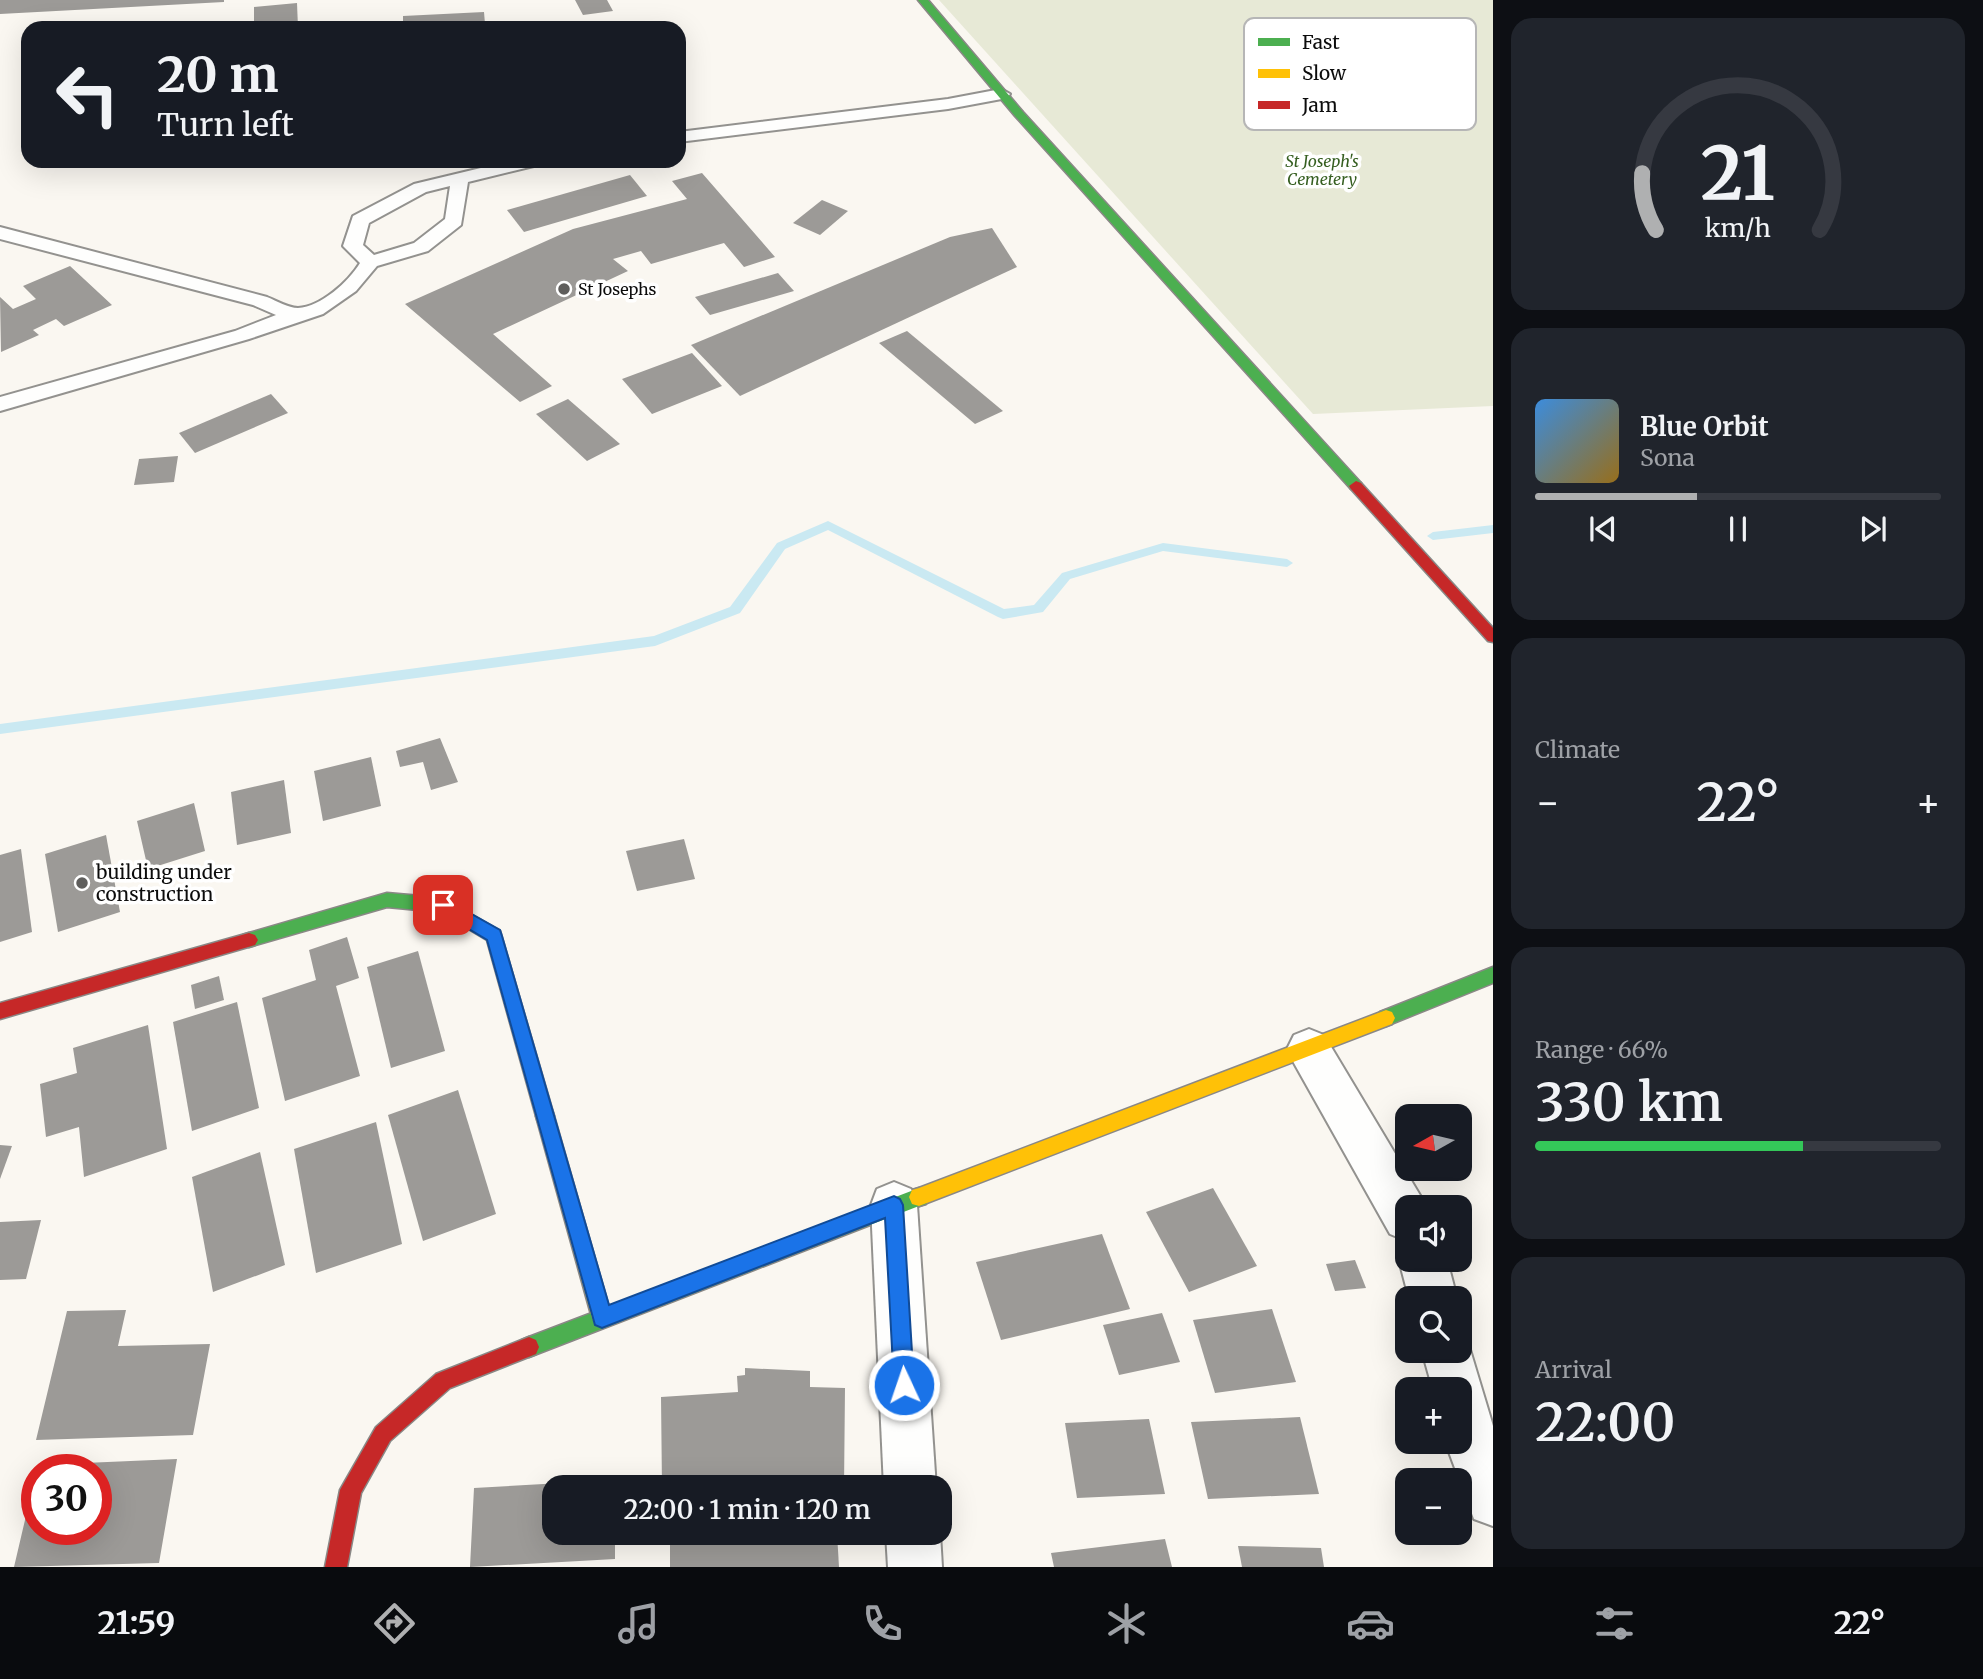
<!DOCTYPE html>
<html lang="en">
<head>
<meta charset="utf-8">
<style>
	body { margin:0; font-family:Merriweather,serif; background:#20242c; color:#f1f3f6; height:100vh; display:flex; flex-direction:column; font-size:26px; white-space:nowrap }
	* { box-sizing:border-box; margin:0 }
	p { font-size:23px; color:#9ea1a6 }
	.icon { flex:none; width:38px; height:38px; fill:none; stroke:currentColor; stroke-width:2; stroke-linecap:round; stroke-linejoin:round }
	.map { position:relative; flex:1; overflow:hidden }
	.side { display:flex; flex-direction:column; gap:18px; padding:18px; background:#0d0f14; width:490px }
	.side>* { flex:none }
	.hud { position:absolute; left:21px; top:21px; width:665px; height:147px; border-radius:21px; box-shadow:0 7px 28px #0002; background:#171b24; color:#f1f3f6; overflow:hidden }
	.needle { width:46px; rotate:262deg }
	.buttons { position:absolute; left:1395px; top:1104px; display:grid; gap:14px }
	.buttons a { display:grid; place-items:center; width:77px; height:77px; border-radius:14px; background:#171b24; box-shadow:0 7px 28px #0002; font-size:35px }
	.speed { position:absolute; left:21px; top:1454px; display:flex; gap:14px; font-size:35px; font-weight:700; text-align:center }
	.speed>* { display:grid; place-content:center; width:91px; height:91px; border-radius:50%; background:#171b24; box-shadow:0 7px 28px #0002; line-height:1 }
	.speed .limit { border:10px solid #d22; background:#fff; color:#111 }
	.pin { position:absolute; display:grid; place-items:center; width:60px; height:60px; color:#fff; margin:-30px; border-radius:14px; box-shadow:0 4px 10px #0006 }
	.me { position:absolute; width:77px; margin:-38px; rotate:357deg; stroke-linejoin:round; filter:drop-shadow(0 0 5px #0008) }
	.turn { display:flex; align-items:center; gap:24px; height:147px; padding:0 21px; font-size:32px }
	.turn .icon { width:91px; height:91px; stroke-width:2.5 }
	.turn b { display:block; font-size:49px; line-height:60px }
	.big { font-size:52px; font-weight:600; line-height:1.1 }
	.side .widget { flex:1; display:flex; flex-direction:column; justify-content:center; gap:10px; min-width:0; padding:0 24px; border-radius:21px; background:#20242c }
	.side .dial { align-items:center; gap:0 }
	.dial svg { height:182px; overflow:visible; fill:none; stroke:#363941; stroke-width:7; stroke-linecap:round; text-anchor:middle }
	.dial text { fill:#f1f3f6; stroke:none }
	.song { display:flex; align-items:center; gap:21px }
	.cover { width:84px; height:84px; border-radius:10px; background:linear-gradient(135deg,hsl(210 70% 55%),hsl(40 70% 35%)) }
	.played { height:7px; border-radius:4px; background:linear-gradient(90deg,#afb0b1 40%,#363941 40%) }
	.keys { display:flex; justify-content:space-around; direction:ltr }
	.heat { display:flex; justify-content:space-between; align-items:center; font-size:38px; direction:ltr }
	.charge { height:10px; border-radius:5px; background:linear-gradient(90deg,#34c759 66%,#363941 0) }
	.trip { position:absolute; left:542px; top:1475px; width:410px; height:70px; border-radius:21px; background:#171b24; box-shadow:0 7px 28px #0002; font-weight:600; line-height:70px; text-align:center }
	.tabs { display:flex; height:112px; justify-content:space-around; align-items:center; background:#090b0e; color:#9ea1a6 }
	.tabs .icon { width:49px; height:49px }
	.tabs .selected { color:#afb0b1 }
	.tabs b { font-size:32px; color:#f1f3f6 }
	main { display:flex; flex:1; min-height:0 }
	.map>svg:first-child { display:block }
	.cemetery { fill:#e7e9d6 }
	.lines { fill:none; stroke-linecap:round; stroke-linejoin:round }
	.stream { fill:#cae9f2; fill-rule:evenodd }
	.building { fill:#9c9a97 }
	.lane-casing { stroke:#93928f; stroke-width:4 }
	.street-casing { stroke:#93928f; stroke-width:4 }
	.fast-casing { stroke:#8a8886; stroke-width:3 }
	.slow-casing { stroke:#8a8886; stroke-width:3 }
	.jam-casing { stroke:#8a8886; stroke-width:3 }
	.lane { fill:#fefefd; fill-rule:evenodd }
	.street { fill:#fefefd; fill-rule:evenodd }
	.fast { fill:#4caf50; fill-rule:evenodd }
	.slow { fill:#ffc107; fill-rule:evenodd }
	.jam { fill:#c62828; fill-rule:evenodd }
	.route { fill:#1a73e8; stroke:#114b97; stroke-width:2 }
	.poi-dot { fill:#5f5e5c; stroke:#fff; stroke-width:2.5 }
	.labels { text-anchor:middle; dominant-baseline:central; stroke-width:7; stroke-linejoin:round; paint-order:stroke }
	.far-park-label { font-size:16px; font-style:italic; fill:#365f21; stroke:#fff }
	.far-poi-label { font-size:16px; fill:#0c0c0c; stroke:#fff; text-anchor:start }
	.poi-label { font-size:19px; fill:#0c0c0c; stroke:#fff; text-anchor:start }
	.key { fill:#fff; stroke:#b6b6b6; stroke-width:2 }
	.key-label { font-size:19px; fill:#0c0c0c }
</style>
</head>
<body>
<main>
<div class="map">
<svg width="1493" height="1567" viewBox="0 0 1493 1567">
	<rect width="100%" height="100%" fill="#faf7f1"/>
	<polygon class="cemetery" points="939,0 1493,0 1493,406 1313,414"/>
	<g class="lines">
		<g class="stream">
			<polygon points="828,521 1004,609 1034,605 1062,573 1163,543 1287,559 1293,563 1287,567 1163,551 1070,579 1043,612 1003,619 998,617 828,530 785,549 740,613 655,646 0,734 0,724 654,636 730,607 777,543"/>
			<polygon points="1493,525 1493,533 1433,540 1427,536 1433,532"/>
		</g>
	</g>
	<g class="building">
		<polygon points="0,0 224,0 224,2 0,14"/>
		<polygon points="575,0 607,0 613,11 583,15"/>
		<polygon points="297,3 298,28 254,28 254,7"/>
		<polygon points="484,12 485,24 403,28 403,16"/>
		<polygon points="702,173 775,257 744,267 724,243 651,264 641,251 613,259 628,271 493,334 552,386 520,402 405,304 573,229 687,199 672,181"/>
		<polygon points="630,175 647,196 524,232 507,210"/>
		<polygon points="822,200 848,211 820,235 793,223"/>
		<polygon points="992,228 1017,267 740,396 691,345 950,237"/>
		<polygon points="70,266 112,305 64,326 56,319 33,330 39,335 1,352 0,297 13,309 36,299 23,286"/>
		<polygon points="778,273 794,291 710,315 695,297"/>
		<polygon points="907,331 1003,411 975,424 879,343"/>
		<polygon points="692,353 722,386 652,414 622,379"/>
		<polygon points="271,394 288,413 195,453 179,433"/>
		<polygon points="568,399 620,444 587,461 536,414"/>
		<polygon points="178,456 174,482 134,485 139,459"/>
		<polygon points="440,738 458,782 431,790 423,762 400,767 396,751"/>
		<polygon points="371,757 381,806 323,821 314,771"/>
		<polygon points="284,780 291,833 237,845 231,792"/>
		<polygon points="194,803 205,851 148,869 137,821"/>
		<polygon points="106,835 120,912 58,932 45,854"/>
		<polygon points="684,839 695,879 637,891 626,851"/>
		<polygon points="21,849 32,932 0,942 0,855"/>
		<polygon points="347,937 359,978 336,986 360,1076 285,1101 262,998 316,980 309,950"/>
		<polygon points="418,951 445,1051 391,1068 367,967"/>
		<polygon points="219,976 224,1000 195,1009 191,985"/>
		<polygon points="237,1002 259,1108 192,1131 173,1022"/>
		<polygon points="148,1025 167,1149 84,1177 79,1127 46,1137 40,1084 77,1073 73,1048"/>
		<polygon points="458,1090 496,1214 423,1241 388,1115"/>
		<polygon points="376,1122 402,1244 316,1273 294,1149"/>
		<polygon points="0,1145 12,1146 0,1179"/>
		<polygon points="260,1152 285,1265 213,1292 192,1177"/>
		<polygon points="1213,1188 1257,1266 1189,1292 1146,1212"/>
		<polygon points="41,1220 26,1279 0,1280 0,1222"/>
		<polygon points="1102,1234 1130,1309 1001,1340 976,1262"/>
		<polygon points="1355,1260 1366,1288 1335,1291 1326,1264"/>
		<polygon points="1272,1309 1296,1382 1215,1393 1193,1320"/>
		<polygon points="126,1310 118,1346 210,1344 193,1435 36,1440 67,1311"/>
		<polygon points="1162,1313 1180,1362 1119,1375 1103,1325"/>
		<polygon points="745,1368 810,1371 810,1387 845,1388 844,1488 662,1488 661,1397 738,1392 737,1376 745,1375"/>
		<polygon points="1300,1417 1319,1494 1208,1499 1191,1422"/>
		<polygon points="1149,1419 1165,1494 1077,1498 1065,1423"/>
		<polygon points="177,1459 159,1563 14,1567 36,1473 37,1530 96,1530 96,1470 36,1470 38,1465"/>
		<polygon points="615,1480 615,1488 555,1488 555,1533 615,1533 615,1559 470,1567 474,1488"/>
		<polygon points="670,1533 837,1533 839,1567 670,1567"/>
		<polygon points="1165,1539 1172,1567 1054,1567 1051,1553"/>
		<polygon points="1238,1546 1321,1548 1324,1567 1242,1567"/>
	</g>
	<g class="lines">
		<defs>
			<g id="lane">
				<polygon points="1001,89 1010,94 1007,98 948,109 679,142 679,132 948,99"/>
				<path d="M510,161h31l-3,4 -70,17 -7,43 -33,26 -51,15 -21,25 -33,23 -74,25 -249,72v-14l235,-66 41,-16 -23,-10 -253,-66v-12l267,70c10,4 21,11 31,11 23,-1 51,-27 62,-45l-17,-17 10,-30 61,-32zM450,186l-5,33 -31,24 -40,12 -11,-10 6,-22 57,-31z"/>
			</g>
			<g id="street">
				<polygon points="1309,1029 1324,1035 1424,1202 1426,1208 1407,1208 1407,1241 1390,1234 1294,1063 1287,1049 1294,1035"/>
				<polygon points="894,1182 911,1189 917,1205 936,1488 884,1488 871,1205 877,1189"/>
				<polygon points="1407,1243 1407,1260 1447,1260 1457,1298 1409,1298 1399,1260"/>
				<polygon points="1460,1331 1465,1333 1493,1426 1493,1526 1474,1519 1446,1444 1460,1442 1460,1390 1433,1390 1422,1351 1460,1351"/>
				<polygon points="886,1533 940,1533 942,1567 888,1567"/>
			</g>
			<g id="fast">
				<polygon points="918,0 928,0 1023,112 1361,483 1361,489 1351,489 1015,116"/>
				<polygon points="387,893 443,898 500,931 554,1116 552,1122 545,1125 538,1122 536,1116 487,940 440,912 387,907 249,947 243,945 240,940 243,935 249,933"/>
				<polygon points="1493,967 1493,983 1386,1026 1380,1024 1377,1018 1380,1012"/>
				<polygon points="919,1188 926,1190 929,1197 926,1204 919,1206 529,1357 522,1354 519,1347 522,1340 529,1337"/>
			</g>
			<g id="slow">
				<polygon points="1386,1010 1392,1012 1395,1018 1392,1024 919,1206 912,1204 909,1197 912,1190 919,1188"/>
				<polygon points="545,1107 552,1110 554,1116 612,1318 609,1325 602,1328 595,1325 592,1318 536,1116 538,1110"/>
			</g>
			<g id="jam">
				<polygon points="1356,481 1361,483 1493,628 1493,642 1488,641 1351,489 1349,486"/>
				<polygon points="249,933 255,935 258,940 255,945 0,1019 0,1003"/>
				<polygon points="529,1337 536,1340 539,1347 536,1354 450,1388 390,1441 361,1493 347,1567 325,1567 340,1490 376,1427 436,1374"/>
			</g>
		</defs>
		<use href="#lane" class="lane-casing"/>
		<use href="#street" class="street-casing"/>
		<use href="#fast" class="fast-casing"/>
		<use href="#slow" class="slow-casing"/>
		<use href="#jam" class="jam-casing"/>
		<use href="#lane" class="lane"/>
		<use href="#street" class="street"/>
		<use href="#fast" class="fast"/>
		<use href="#slow" class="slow"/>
		<use href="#jam" class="jam"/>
	</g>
	<polygon class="route" points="443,898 500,930 502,936 609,1305 894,1196 900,1199 903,1205 914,1385 911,1392 904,1395 897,1392 894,1385 885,1218 602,1328 595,1325 487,940 437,910 434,905 437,900"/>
	<g class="poi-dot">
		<circle cx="564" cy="289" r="7"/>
		<circle cx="82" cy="883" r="7"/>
	</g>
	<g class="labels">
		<g class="far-park-label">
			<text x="1322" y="161">St Joseph's<tspan x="1322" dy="18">Cemetery</tspan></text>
		</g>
		<g class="far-poi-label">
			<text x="578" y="289">St Josephs</text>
		</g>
		<g class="poi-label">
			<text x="96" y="872">building under<tspan x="96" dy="22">construction</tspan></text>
		</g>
	</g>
	<rect x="1244" y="18" width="232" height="112" rx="10" class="key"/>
	<rect x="1258" y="38" width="32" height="8" fill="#4caf50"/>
	<rect x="1258" y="69" width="32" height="9" fill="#ffc107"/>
	<rect x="1258" y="101" width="32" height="8" fill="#c62828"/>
	<g class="key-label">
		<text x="1302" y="49">Fast</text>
		<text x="1302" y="80">Slow</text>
		<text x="1302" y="112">Jam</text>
	</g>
</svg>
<div class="buttons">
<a><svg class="needle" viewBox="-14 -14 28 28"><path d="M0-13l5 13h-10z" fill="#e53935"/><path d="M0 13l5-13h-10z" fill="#9ea1a6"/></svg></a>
<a><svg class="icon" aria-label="sound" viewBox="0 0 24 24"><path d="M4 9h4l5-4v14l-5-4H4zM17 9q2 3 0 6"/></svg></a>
<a><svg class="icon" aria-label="search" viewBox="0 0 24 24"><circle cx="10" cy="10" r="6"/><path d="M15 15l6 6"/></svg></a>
<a>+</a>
<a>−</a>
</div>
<div class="speed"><div class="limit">30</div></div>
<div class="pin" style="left:443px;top:905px;background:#d93025"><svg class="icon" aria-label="arrive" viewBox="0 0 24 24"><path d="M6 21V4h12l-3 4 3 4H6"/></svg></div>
<svg class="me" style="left:904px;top:1385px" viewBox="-20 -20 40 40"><circle r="17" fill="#1a73e8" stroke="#fff" stroke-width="3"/><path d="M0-11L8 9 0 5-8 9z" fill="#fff"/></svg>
<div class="trip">22:00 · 1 min · 120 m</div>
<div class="hud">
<div class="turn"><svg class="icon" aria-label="left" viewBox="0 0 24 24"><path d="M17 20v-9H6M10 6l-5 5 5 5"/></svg><div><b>20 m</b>Turn left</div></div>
</div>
</div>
<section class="side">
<div class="widget dial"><svg viewBox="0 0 100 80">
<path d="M14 69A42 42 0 1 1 86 69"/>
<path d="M14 69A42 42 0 0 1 8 44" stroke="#afb0b1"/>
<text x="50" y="56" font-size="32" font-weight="700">21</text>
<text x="50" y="72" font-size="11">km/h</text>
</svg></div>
<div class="widget">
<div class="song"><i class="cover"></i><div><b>Blue Orbit</b><p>Sona</p></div></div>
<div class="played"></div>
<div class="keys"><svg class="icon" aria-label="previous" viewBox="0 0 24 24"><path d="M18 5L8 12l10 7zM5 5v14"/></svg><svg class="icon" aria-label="pause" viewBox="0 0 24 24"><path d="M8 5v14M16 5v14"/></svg><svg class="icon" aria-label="next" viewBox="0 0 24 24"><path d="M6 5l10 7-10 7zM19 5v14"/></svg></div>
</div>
<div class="widget"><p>Climate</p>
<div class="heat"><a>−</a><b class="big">22°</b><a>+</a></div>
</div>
<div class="widget"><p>Range · 66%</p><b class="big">330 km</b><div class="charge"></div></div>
<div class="widget"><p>Arrival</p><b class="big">22:00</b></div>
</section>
</main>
<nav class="tabs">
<b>21:59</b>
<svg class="icon selected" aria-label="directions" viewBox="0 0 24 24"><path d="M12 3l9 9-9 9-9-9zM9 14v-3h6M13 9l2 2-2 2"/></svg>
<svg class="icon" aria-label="music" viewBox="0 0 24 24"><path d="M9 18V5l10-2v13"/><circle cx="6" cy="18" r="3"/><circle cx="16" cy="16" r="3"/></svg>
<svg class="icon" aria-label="phone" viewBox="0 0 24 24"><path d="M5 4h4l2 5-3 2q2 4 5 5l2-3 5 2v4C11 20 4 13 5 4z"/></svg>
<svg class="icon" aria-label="climate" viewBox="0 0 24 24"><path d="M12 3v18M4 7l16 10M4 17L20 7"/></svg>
<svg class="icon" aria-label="car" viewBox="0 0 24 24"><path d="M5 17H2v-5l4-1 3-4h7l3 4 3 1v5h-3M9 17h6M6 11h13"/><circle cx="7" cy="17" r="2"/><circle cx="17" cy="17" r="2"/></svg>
<svg class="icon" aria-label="filters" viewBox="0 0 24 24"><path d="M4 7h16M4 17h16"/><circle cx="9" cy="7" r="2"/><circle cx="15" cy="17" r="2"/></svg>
<b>22°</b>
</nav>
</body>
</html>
